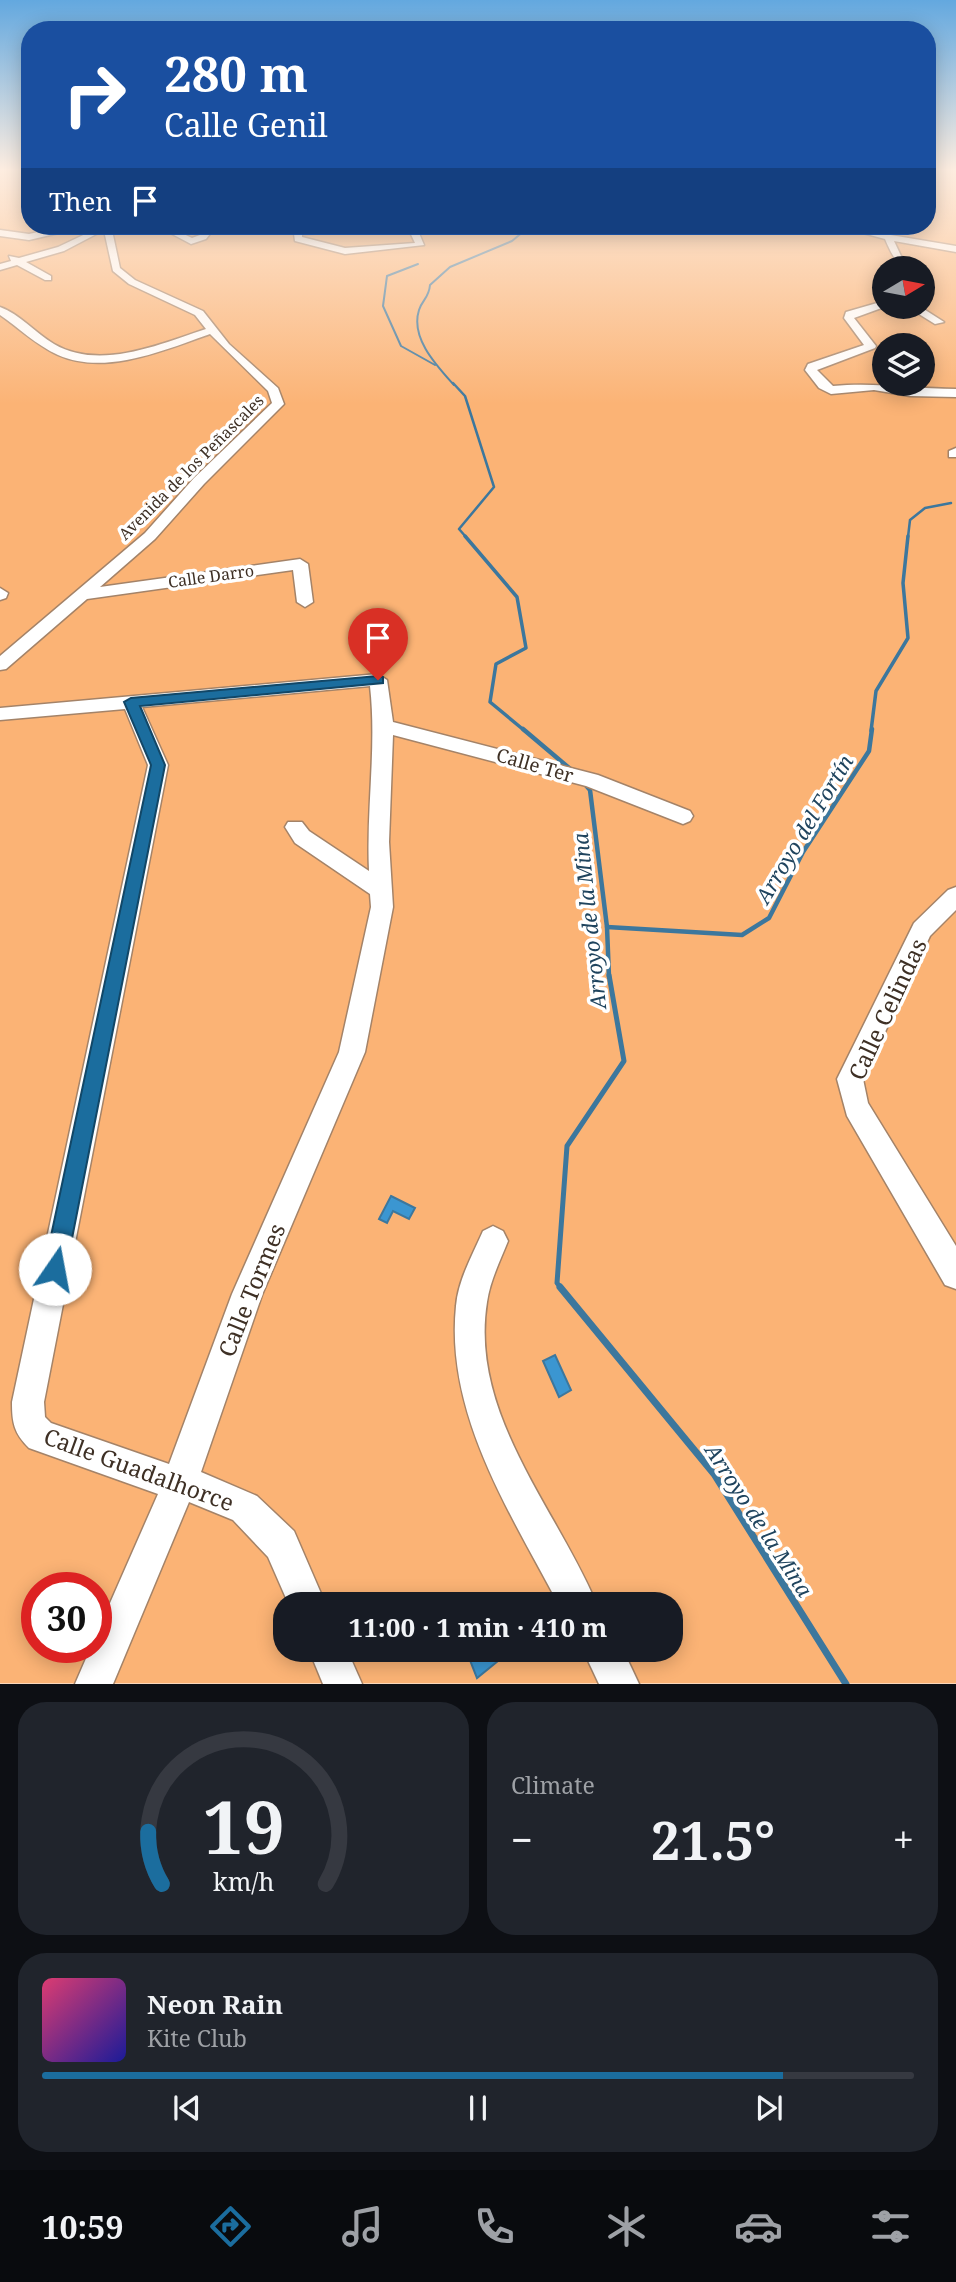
<!DOCTYPE html>
<html lang="en">
<head>
<meta charset="utf-8">
<style>
	body { margin:0; font-family:"Noto Serif",serif; background:#20242c; color:#f1f3f6; height:100vh; display:flex; flex-direction:column; font-size:26px; white-space:nowrap }
	* { box-sizing:border-box; margin:0 }
	p { font-size:23px; color:#9ea1a6 }
	.icon { flex:none; width:38px; height:38px; fill:none; stroke:currentColor; stroke-width:2; stroke-linecap:round; stroke-linejoin:round }
	.map { position:relative; height:1684px; overflow:hidden }
	.sheet { display:flex; flex-direction:column; gap:18px; padding:18px; background:#0d0f14; flex:1 }
	.sheet>* { flex:none }
	.guide { position:absolute; left:21px; top:21px; width:915px; height:214px; border-radius:28px; box-shadow:0 4px 18px #0003; background:#1a4fa0; color:#fff; overflow:hidden }
	.needle { width:46px; rotate:80deg }
	.controls { position:absolute; left:872px; top:256px; display:grid; gap:14px }
	.controls a { display:grid; place-items:center; width:63px; height:63px; border-radius:50%; background:#171b24; box-shadow:0 4px 18px #0003; font-size:35px }
	.speed { position:absolute; left:21px; top:1572px; display:flex; gap:14px; font-size:35px; font-weight:700; text-align:center }
	.speed>* { display:grid; place-content:center; width:91px; height:91px; border-radius:50%; background:#171b24; box-shadow:0 4px 18px #0003; line-height:1 }
	.speed .limit { border:10px solid #d22; background:#fff; color:#111 }
	.pin { position:absolute; display:grid; place-items:center; width:60px; height:60px; color:#fff; margin:-72px -30px; border-radius:50% 50% 50% 0; rotate:-45deg; box-shadow:0 0 7px #0007 }
	.pin .icon { rotate:45deg }
	.me { position:absolute; width:77px; margin:-38px; rotate:12deg; stroke-linejoin:round; filter:drop-shadow(0 0 5px #0008) }
	.turn { display:flex; align-items:center; gap:24px; height:147px; padding:0 28px; font-size:32px }
	.turn .icon { width:91px; height:91px; stroke-width:2.5 }
	.turn b { display:block; font-size:49px; line-height:60px }
	.then { display:flex; align-items:center; height:66px; padding:0 28px; background:#0003; gap:14px; font-size:26px }
	.big { font-size:52px; font-weight:700; line-height:1.1 }
	.sheet .card { flex:1; display:flex; flex-direction:column; justify-content:center; gap:10px; min-width:0; padding:0 24px; border-radius:28px; background:#20242c }
	.sheet .dial { align-items:center; gap:0 }
	.dial svg { height:182px; overflow:visible; fill:none; stroke:#363941; stroke-width:7; stroke-linecap:round; text-anchor:middle }
	.dial text { fill:#f1f3f6; stroke:none }
	.song { display:flex; align-items:center; gap:21px }
	.cover { width:84px; height:84px; border-radius:10px; background:linear-gradient(135deg,hsl(340 70% 55%),hsl(240 70% 35%)) }
	.played { height:7px; border-radius:4px; background:linear-gradient(90deg,#1b6d9e 85%,#363941 85%) }
	.keys { display:flex; justify-content:space-around; direction:ltr }
	.heat { display:flex; justify-content:space-between; align-items:center; font-size:38px; direction:ltr }
	.sheet .tiles { flex:1; display:grid; gap:18px; grid-template-columns:1fr 1fr }
	.card:last-child { grid-column:span 2 }
	.trip { position:absolute; left:273px; top:1592px; width:410px; height:70px; border-radius:28px; background:#171b24; box-shadow:0 4px 18px #0003; font-weight:700; line-height:70px; text-align:center }
	.menu { display:flex; height:112px; justify-content:space-around; align-items:center; background:#090b0e; color:#9ea1a6 }
	.menu .icon { width:49px; height:49px }
	.menu .active { color:#1b6d9e }
	.menu b { font-size:32px; color:#f1f3f6 }
	.map>svg:first-child { display:block }
	.green { fill:#fbb375; fill-rule:evenodd }
	.water { fill:#3b96d1; stroke:#3c779d; stroke-width:2 }
	.lines { fill:none; stroke-linecap:round; stroke-linejoin:round }
	.stream-far5 { stroke:#3c779d; stroke-width:2 }
	.stream-far4 { stroke:#3c779d; stroke-width:2.5 }
	.stream-far3 { stroke:#3c779d; stroke-width:3.5 }
	.stream-far2 { stroke:#3c779d; stroke-width:4.5 }
	.stream-far1 { stroke:#3c779d; stroke-width:5 }
	.stream { stroke:#3c779d; stroke-width:7 }
	.minor-casing { stroke:#a48368; stroke-width:3 }
	.minor { fill:#fff; fill-rule:evenodd }
	.route { fill:#1b6d9e; stroke:#124767; stroke-width:2 }
	.labels { text-anchor:middle; dominant-baseline:central; stroke-width:7; stroke-linejoin:round; paint-order:stroke }
	.far-street-label { font-size:16px; fill:#3e3025; stroke:#fff }
	.street-label { font-size:19px; fill:#3e3025; stroke:#fff }
	.water-label { font-size:21px; font-style:italic; fill:#1f445e; stroke:#fff }
	.near-street-label { font-size:23px; fill:#3e3025; stroke:#fff }
</style>
</head>
<body>
<div class="map">
<svg width="956" height="1684" viewBox="0 0 956 1684">
	<rect width="100%" height="100%" fill="#fbd7ba"/>
	<path class="green" d="M0,168h30v58h898v-58h28v1515h-956zM884,268h38v38h-38zM884,345h38v38h-38zM37,1587h59v60h-59zM285,1605h385v45h-385z"/>
	<g class="water">
		<polygon points="391,1196 415,1208 409,1219 393,1211 387,1223 379,1219"/>
		<polygon points="555,1355 571,1390 559,1397 543,1361"/>
		<polygon points="466,1650 493,1650 498,1661 477,1678"/>
	</g>
	<g class="lines">
		<g class="stream-far5">
			<polyline points="418,264 387,276 383,306 401,346 435,365"/>
			<path d="M454,385c-17,-19 -44,-47 -35,-75 3,-10 10,-12 11,-25l20,-18 62,-26 18,-15"/>
		</g>
		<g class="stream-far4">
			<polyline points="453,383 465,396 494,487 459,529 466,537"/>
			<polyline points="908,537 910,520 925,508 951,503"/>
		</g>
		<g class="stream-far3">
			<polyline points="465,536 517,597 526,648 496,664 490,702 525,731"/>
			<polyline points="871,731 876,691 908,638 903,583 908,536"/>
		</g>
		<g class="stream-far2">
			<polyline points="523,729 575,773"/>
			<polyline points="583,782 590,790 607,927 609,977"/>
			<polyline points="607,927 742,935 769,918 803,852 869,751 872,729"/>
		</g>
		<polyline class="stream-far1" points="562,1289 557,1283 567,1146 624,1061 609,975"/>
		<polyline class="stream" points="560,1287 714,1474 846,1684"/>
		<defs>
			<g id="minor">
				<polygon points="66,226 105,226 106,229 64,251 26,262 51,276 51,280 45,280 17,265 0,270 0,264 11,261 9,256 19,258 58,247 96,229 72,230 29,240 0,236 0,230 29,234"/>
				<polygon points="157,226 167,226 192,238 200,235 208,226 216,226 206,239 191,244"/>
				<path d="M293,226h8v3l115,-3 8,19 -79,9 -50,-13zM409,230l6,13 -70,5 -43,-11v-3z"/>
				<path d="M837,226l119,20v6l-62,-11 7,15 14,12c-18,0 -23,-13 -30,-29z"/>
				<path d="M108,227l7,2 -2,6 7,33 15,12 68,31 26,33 49,44 6,16 -80,80 -49,55 -55,48 200,-28 8,5 5,38 -8,5 -8,-5 -4,-32 -206,29 -81,70 -6,1v-14l145,-123 49,-55 78,-75 -4,-12 -58,-57c-45,16 -105,42 -152,21 -22,-10 -39,-27 -58,-40v-8c20,7 35,26 54,37 46,27 106,0 152,-15l-11,-14 -66,-31 -16,-13 -8,-36z"/>
				<polygon points="922,278 927,281 925,284 922,285"/>
				<path d="M884,301v5h3l-33,12 22,28 -1,2 -58,22 16,16c43,-4 80,3 123,3v8l-46,-1 -36,-6 -43,4 -12,-6 -14,-18 3,-6 56,-19 -20,-27 2,-6z"/>
				<polygon points="906,306 919,306 944,322 935,324"/>
				<polygon points="956,448 956,457 949,457 949,451"/>
				<polygon points="0,588 8,593 6,598 0,600"/>
				<path d="M378,674l9,6 6,42 205,53 92,36 3,5 -3,5 -7,3 -97,-38 -193,-51 -4,107 4,65 -28,145 -103,243 -61,177 56,24 37,35 32,74h-37l-21,-48 -35,-37 -44,-18 -76,182h-38l16,-37h5v-12l62,-141 -129,-46c-15,-15 -17,-25 -17,-46l136,-637 -23,-56 -125,11v-12zM370,686c7,62 -4,123 -1,185l-60,-40 -7,-9h-14l-3,5 10,16 75,51 1,13 -32,145 -107,242 -63,170 -118,-41 -6,-6 -1,-15 124,-637 -26,-58z"/>
				<polygon points="956,887 956,910 930,936 863,1079 868,1103 956,1246 956,1289 945,1285 847,1116 837,1079 914,923 948,890"/>
				<path d="M493,1226l10,5 5,10c-8,20 -18,40 -21,61 -18,112 70,207 110,303h-38c-48,-91 -114,-191 -103,-299 2,-26 17,-52 27,-75z"/>
				<polygon points="309,1650 347,1650 362,1684 323,1684"/>
				<polygon points="583,1650 623,1650 639,1684 599,1684"/>
			</g>
		</defs>
		<use href="#minor" class="minor-casing"/>
		<use href="#minor" class="minor"/>
	</g>
	<linearGradient id="sky" x2="0" y2="1"><stop stop-color="#63a8df"/><stop offset="0.42" stop-color="#fdede0"/><stop offset="1" stop-color="#fdede0" stop-opacity="0"/></linearGradient>
	<rect width="956" height="404" fill="url(#sky)"/>
	<polygon class="route" points="378,676 383,677 383,683 140,706 165,765 66,1269 63,1277 55,1281 47,1277 44,1269 151,765 124,702 131,698"/>
	<g class="labels">
		<g class="far-street-label">
			<text transform="translate(191 467) rotate(-45)">Avenida de los Peñascales</text>
			<text transform="translate(211 576) rotate(-8)">Calle Darro</text>
		</g>
		<g class="street-label">
			<text transform="translate(535 765) rotate(16)">Calle Ter</text>
		</g>
		<g class="water-label">
			<text transform="translate(804 829) rotate(-59)">Arroyo del Fortín</text>
			<text transform="translate(589 921) rotate(-96)">Arroyo de la Mina</text>
			<text transform="translate(759 1520) rotate(57)">Arroyo de la Mina</text>
		</g>
		<g class="near-street-label">
			<text transform="translate(887 1009) rotate(-65)">Calle Celindas</text>
			<text transform="translate(251 1290) rotate(-68)">Calle Tormes</text>
			<text transform="translate(139 1469) rotate(20)">Calle Guadalhorce</text>
		</g>
	</g>
</svg>
<div class="controls">
<a><svg class="needle" viewBox="-14 -14 28 28"><path d="M0-13l5 13h-10z" fill="#e53935"/><path d="M0 13l5-13h-10z" fill="#9ea1a6"/></svg></a>
<a><svg class="icon" aria-label="layers" viewBox="0 0 24 24"><path d="M12 4l9 5-9 5-9-5zM3 14l9 5 9-5"/></svg></a>
</div>
<div class="speed"><div class="limit">30</div></div>
<div class="pin" style="left:378px;top:680px;background:#d93025"><svg class="icon" aria-label="arrive" viewBox="0 0 24 24"><path d="M6 21V4h12l-3 4 3 4H6"/></svg></div>
<svg class="me" style="left:55px;top:1269px" viewBox="-20 -20 40 40"><circle r="19" fill="#fff"/><path d="M0-13L10 11 0 6-10 11z" fill="#1b6d9e"/></svg>
<div class="trip">11:00 · 1 min · 410 m</div>
<div class="guide">
<div class="turn"><svg class="icon" aria-label="right" viewBox="0 0 24 24"><path d="M7 20v-9h11M14 6l5 5-5 5"/></svg><div><b>280 m</b>Calle Genil</div></div>
<div class="then">Then<svg class="icon" aria-label="arrive" viewBox="0 0 24 24"><path d="M6 21V4h12l-3 4 3 4H6"/></svg></div>
</div>
</div>
<section class="sheet">
<div class="tiles">
<div class="card dial"><svg viewBox="0 0 100 80">
<path d="M14 69A42 42 0 1 1 86 69"/>
<path d="M14 69A42 42 0 0 1 8 46" stroke="#1b6d9e"/>
<text x="50" y="56" font-size="32" font-weight="700">19</text>
<text x="50" y="72" font-size="11">km/h</text>
</svg></div>
<div class="card"><p>Climate</p>
<div class="heat"><a>−</a><b class="big">21.5°</b><a>+</a></div>
</div>
<div class="card">
<div class="song"><i class="cover"></i><div><b>Neon Rain</b><p>Kite Club</p></div></div>
<div class="played"></div>
<div class="keys"><svg class="icon" aria-label="previous" viewBox="0 0 24 24"><path d="M18 5L8 12l10 7zM5 5v14"/></svg><svg class="icon" aria-label="pause" viewBox="0 0 24 24"><path d="M8 5v14M16 5v14"/></svg><svg class="icon" aria-label="next" viewBox="0 0 24 24"><path d="M6 5l10 7-10 7zM19 5v14"/></svg></div>
</div>
</div>
</section>
<nav class="menu">
<b>10:59</b>
<svg class="icon active" aria-label="directions" viewBox="0 0 24 24"><path d="M12 3l9 9-9 9-9-9zM9 14v-3h6M13 9l2 2-2 2"/></svg>
<svg class="icon" aria-label="music" viewBox="0 0 24 24"><path d="M9 18V5l10-2v13"/><circle cx="6" cy="18" r="3"/><circle cx="16" cy="16" r="3"/></svg>
<svg class="icon" aria-label="phone" viewBox="0 0 24 24"><path d="M5 4h4l2 5-3 2q2 4 5 5l2-3 5 2v4C11 20 4 13 5 4z"/></svg>
<svg class="icon" aria-label="climate" viewBox="0 0 24 24"><path d="M12 3v18M4 7l16 10M4 17L20 7"/></svg>
<svg class="icon" aria-label="car" viewBox="0 0 24 24"><path d="M5 17H2v-5l4-1 3-4h7l3 4 3 1v5h-3M9 17h6M6 11h13"/><circle cx="7" cy="17" r="2"/><circle cx="17" cy="17" r="2"/></svg>
<svg class="icon" aria-label="filters" viewBox="0 0 24 24"><path d="M4 7h16M4 17h16"/><circle cx="9" cy="7" r="2"/><circle cx="15" cy="17" r="2"/></svg>
</nav>
</body>
</html>
